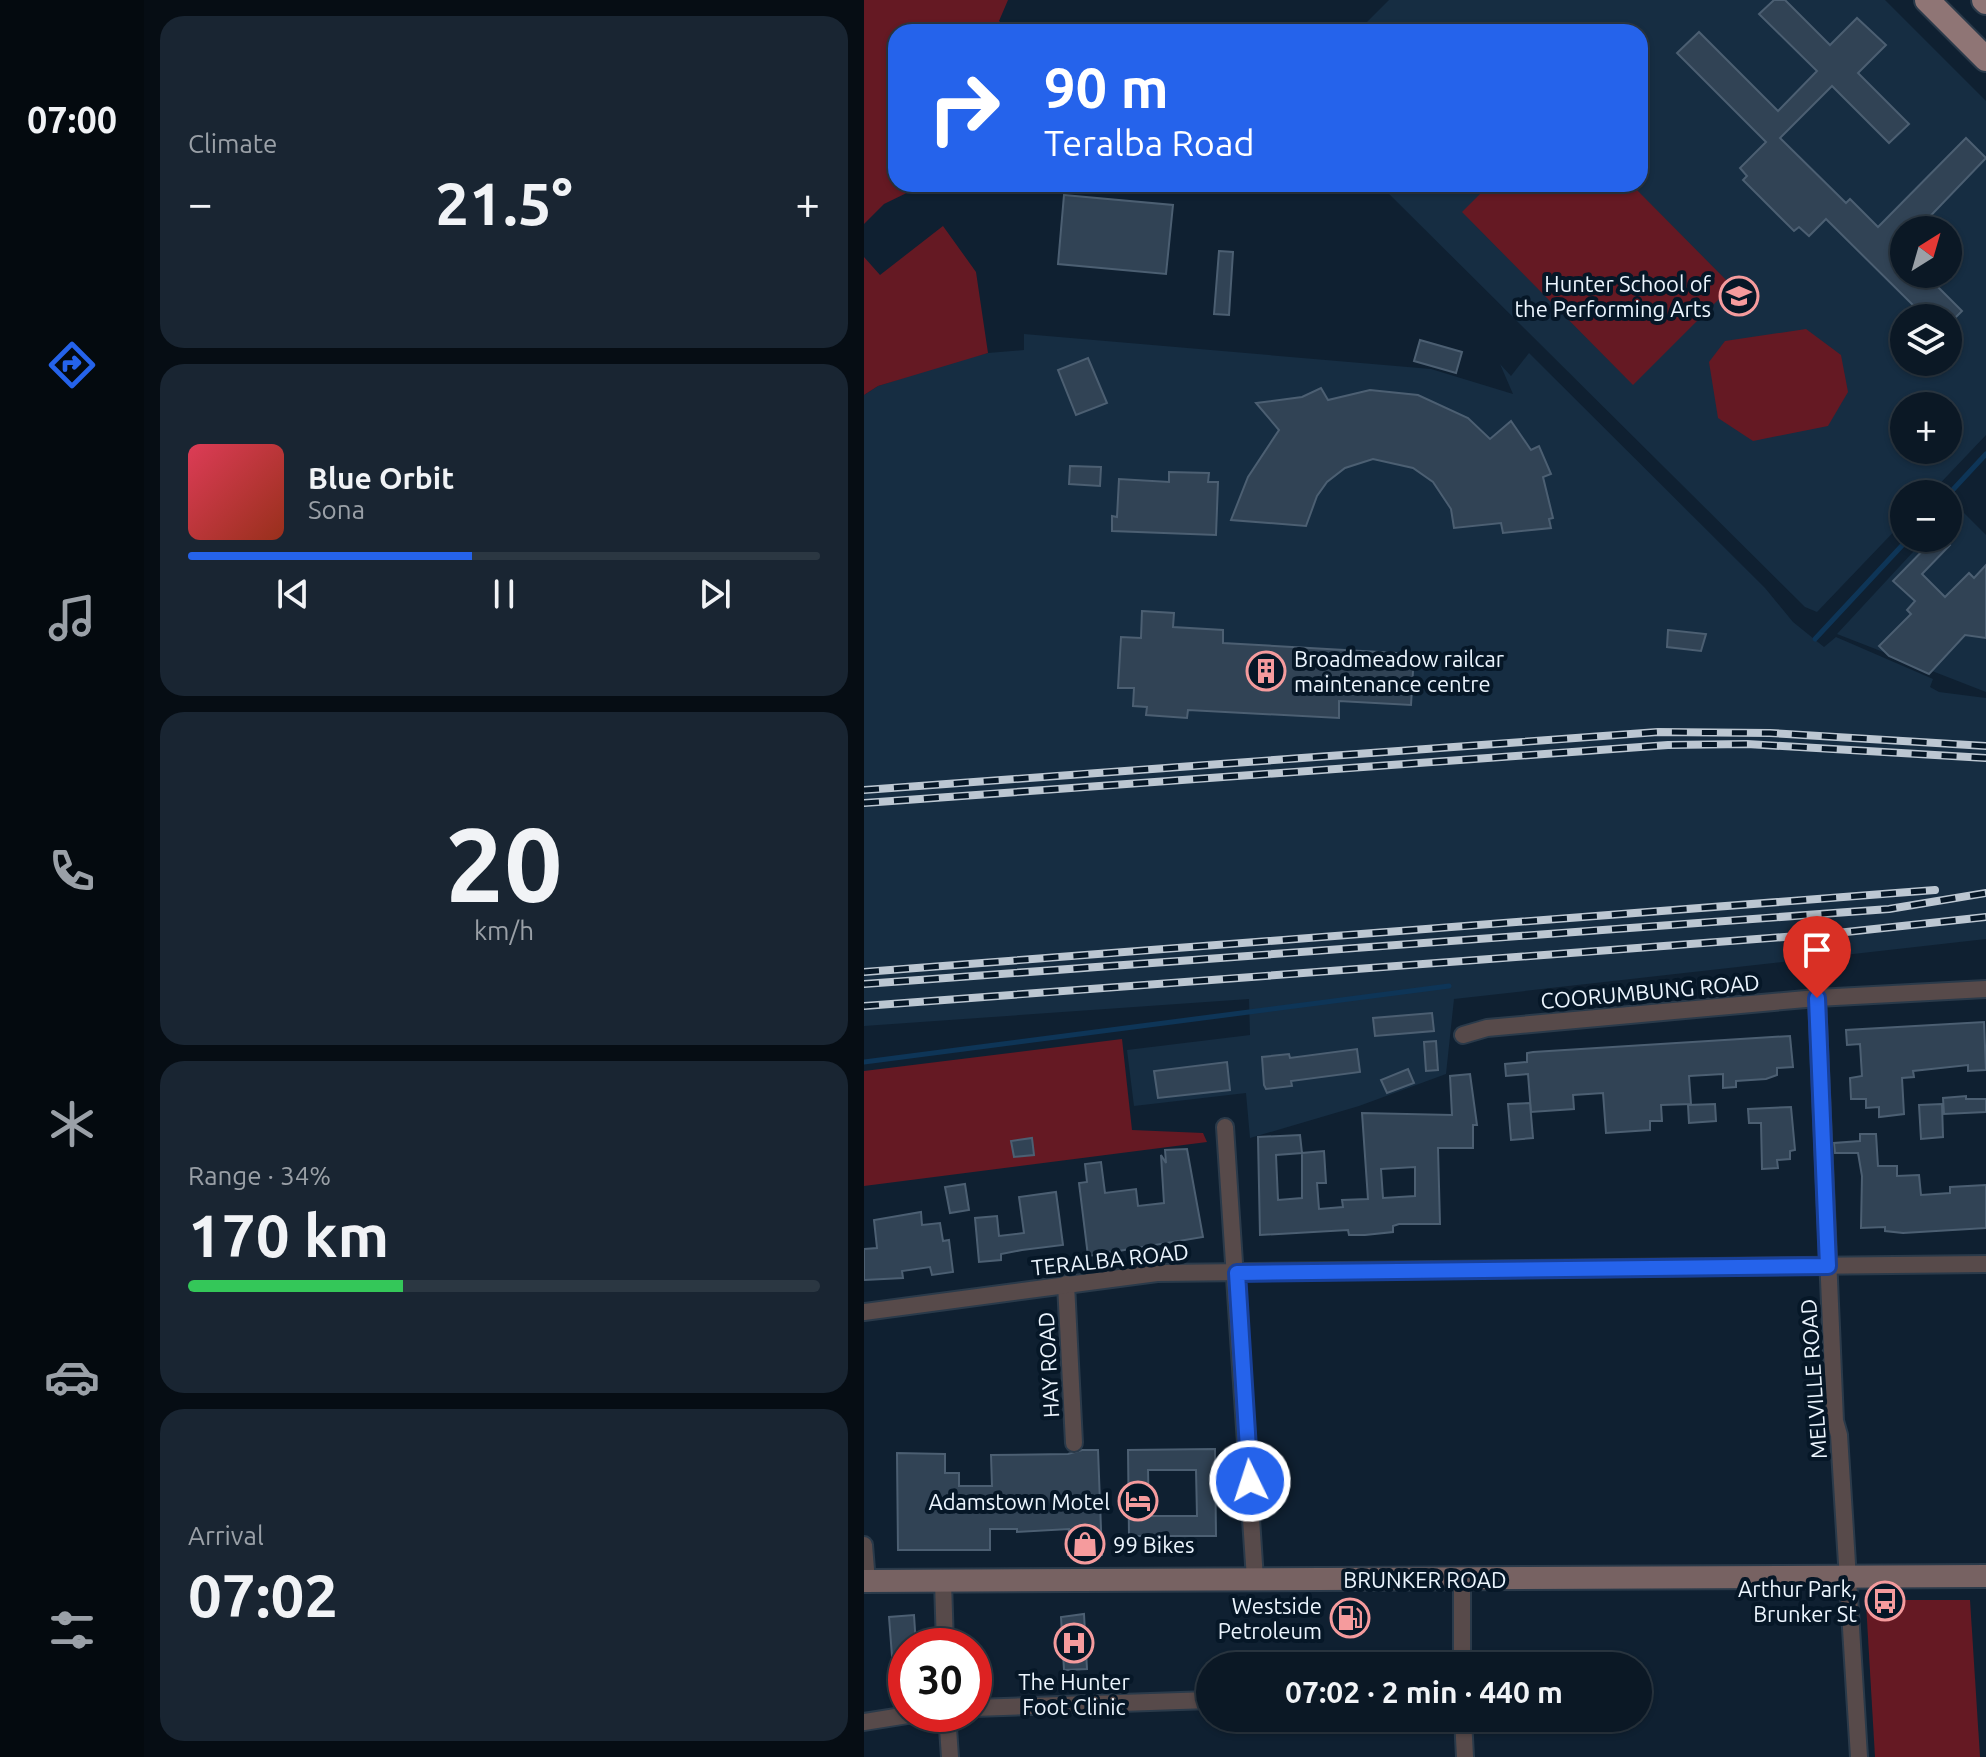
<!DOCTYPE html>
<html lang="en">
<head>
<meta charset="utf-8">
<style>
	body { margin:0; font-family:Ubuntu,sans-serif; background:#192532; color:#f1f3f6; height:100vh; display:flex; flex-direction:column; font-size:30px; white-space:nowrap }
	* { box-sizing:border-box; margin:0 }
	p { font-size:26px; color:#9aa0a7 }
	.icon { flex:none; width:44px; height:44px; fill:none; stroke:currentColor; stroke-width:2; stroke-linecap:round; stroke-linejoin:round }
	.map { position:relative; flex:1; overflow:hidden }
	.side { display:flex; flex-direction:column; gap:16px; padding:16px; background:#060d14; width:720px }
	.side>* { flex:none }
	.top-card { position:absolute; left:24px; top:24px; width:760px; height:168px; border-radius:24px; box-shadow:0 2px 6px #0004,0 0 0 2px #2b3742; background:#2563eb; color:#fff; overflow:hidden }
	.needle { width:52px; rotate:37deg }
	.buttons { position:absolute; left:1026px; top:216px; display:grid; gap:16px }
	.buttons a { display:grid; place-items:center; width:72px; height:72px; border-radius:50%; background:#0b1825; box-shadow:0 2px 6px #0004,0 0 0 2px #2b3742; font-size:40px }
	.speed { position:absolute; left:24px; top:1628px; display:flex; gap:16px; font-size:40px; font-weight:700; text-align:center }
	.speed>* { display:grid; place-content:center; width:104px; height:104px; border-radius:50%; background:#0b1825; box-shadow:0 2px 6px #0004,0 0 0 2px #2b3742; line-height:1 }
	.speed .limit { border:12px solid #d22; background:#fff; color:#111 }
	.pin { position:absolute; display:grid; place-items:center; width:68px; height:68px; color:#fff; margin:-82px -34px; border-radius:50% 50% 50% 0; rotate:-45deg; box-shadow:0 0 8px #0007 }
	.pin .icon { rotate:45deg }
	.me { position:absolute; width:88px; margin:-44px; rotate:356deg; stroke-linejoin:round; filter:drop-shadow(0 0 6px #0008) }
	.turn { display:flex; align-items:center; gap:28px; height:168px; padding:0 24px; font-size:36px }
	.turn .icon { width:104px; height:104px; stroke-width:2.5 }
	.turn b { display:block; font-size:56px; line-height:68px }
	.big { font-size:60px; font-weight:700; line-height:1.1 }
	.side .tile { flex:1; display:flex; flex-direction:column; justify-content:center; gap:12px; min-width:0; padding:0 28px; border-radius:24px; background:#192532 }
	.side .dial { align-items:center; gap:0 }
	.dial b { font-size:104px; line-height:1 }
	.song { display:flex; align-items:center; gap:24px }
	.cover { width:96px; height:96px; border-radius:12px; background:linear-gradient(135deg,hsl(350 70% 55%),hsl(10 70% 35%)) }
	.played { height:8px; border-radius:4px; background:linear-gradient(90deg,#2563eb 45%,#2b3742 45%) }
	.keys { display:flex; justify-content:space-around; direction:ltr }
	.heat { display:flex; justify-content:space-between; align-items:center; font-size:44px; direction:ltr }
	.charge { height:12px; border-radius:6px; background:linear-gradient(90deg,#34c759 34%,#2b3742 0) }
	.trip { position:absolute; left:332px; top:1652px; width:456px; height:80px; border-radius:40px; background:#0b1825; box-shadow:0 2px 6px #0004,0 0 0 2px #2b3742; font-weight:700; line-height:80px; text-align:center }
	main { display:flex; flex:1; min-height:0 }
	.tab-bar { display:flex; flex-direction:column; width:144px; justify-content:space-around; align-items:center; background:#040a0f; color:#9aa0a7 }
	.tab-bar .icon { width:56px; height:56px }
	.tab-bar .current { color:#2563eb }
	.tab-bar b { font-size:36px; color:#f1f3f6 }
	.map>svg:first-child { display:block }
	.built { fill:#162d42; fill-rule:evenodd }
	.green { fill:#651923 }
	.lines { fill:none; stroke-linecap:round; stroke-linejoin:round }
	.stream { stroke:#0e3557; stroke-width:5 }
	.building { fill:#314355; stroke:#4c5f72; stroke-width:2; fill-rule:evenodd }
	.minor-casing { stroke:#2a3a4a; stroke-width:20 }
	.secondary-casing { stroke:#2a3a4a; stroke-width:26 }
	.primary-casing { stroke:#2a3a4a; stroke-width:28 }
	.minor { stroke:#574a4a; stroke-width:16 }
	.secondary { stroke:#776262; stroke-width:22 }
	.primary { stroke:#8f7575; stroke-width:24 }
	.rail-casing { stroke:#bcc7d2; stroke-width:8 }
	.rail { stroke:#061727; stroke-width:5; stroke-dasharray:15; stroke-linecap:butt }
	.route-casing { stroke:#184099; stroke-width:20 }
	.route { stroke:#2563eb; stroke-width:14 }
	.labels { text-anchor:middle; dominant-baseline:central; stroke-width:8; stroke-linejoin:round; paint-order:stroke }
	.poi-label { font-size:22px; fill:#ecf5fe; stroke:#061727; text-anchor:end }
	.street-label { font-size:22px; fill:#ecf5fe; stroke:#061727 }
</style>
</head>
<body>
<main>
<nav class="tab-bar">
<b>07:00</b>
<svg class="icon current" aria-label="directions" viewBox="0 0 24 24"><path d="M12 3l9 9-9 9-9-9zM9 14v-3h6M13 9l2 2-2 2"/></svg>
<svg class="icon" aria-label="music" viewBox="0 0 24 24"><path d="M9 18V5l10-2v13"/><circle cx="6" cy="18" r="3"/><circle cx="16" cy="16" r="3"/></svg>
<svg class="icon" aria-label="phone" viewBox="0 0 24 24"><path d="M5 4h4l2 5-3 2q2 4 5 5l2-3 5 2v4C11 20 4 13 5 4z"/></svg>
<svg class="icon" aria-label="climate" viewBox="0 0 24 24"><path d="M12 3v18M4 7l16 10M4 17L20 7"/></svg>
<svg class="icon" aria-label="car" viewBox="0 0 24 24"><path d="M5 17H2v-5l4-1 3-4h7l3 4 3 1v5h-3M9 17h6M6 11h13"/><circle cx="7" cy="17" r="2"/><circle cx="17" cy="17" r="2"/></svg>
<svg class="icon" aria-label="filters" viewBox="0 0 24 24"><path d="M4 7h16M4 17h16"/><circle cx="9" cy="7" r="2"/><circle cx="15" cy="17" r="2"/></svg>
</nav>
<section class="side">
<div class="tile"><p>Climate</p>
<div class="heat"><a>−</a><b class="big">21.5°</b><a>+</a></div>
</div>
<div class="tile">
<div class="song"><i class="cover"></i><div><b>Blue Orbit</b><p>Sona</p></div></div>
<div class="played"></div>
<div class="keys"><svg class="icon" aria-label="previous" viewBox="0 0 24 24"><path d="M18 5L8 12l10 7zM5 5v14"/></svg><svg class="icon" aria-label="pause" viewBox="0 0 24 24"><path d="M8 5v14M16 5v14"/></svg><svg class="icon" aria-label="next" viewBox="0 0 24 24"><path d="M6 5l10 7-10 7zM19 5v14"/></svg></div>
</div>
<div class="tile dial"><b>20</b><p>km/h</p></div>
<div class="tile"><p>Range · 34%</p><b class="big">170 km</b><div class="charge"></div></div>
<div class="tile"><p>Arrival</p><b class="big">07:02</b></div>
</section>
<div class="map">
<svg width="1122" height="1757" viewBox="0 0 1122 1757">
	<rect width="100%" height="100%" fill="#0f2031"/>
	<g class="built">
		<path d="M525,0h496l101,101v334l-56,59h-26v27l-87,91 -12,-5 -426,-423h261v-152h-283zM1040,230h44v44h-44zM1040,318h44v44h-44zM1040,406h44v44h-44z"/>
		<polygon points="160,334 567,369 649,394 636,364 647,376 665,353 901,588 929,622 960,647 972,637 1069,679 1066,687 1075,692 1122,698 1122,939 590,999 582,1074 495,1106 386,1138 382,1093 270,1106 263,1050 386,1035 385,999 0,1026 0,395 14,386 85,363 124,353 160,350"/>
		<polygon points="1093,506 1122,535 1122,692 973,634 1062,538 1084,538 1084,515"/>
	</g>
	<g class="green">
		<polygon points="0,0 144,0 135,21 148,32 32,32 32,184 61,184 20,204 0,224"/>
		<polygon points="626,184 767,184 868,286 769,385 598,212"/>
		<polygon points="79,226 112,272 124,353 14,386 0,395 0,257 16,275"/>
		<polygon points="942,329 977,355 984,392 964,426 889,441 854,418 845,362 861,341"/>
		<polygon points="258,1039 268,1130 339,1133 343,1142 0,1186 0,1071"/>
		<polygon points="1016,1600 1106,1600 1116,1757 1011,1757 1002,1603"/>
	</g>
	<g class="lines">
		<g class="stream">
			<polyline points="1084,495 1122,454"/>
			<polyline points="951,639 1045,538"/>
			<polyline points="0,1062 585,986"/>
		</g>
	</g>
	<g class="building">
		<polygon points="910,0 921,0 966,45 993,18 1022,45 994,73 1045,124 1025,143 968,86 916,138 982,203 986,199 1014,227 1102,138 1122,158 1053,230 1040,230 1040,274 1061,274 1098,311 1091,318 1062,318 962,219 945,236 935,227 930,231 879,180 883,176 876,168 902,142 813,53 835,32 914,111 953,71 895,14"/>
		<polygon points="200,195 309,205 302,274 194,264"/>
		<polygon points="355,251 369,252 365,315 350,314"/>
		<polygon points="556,340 598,352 592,373 550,361"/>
		<polygon points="224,358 243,403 212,415 194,370"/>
		<polygon points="457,388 464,400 506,390 554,395 604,418 626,439 647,421 667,450 675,446 687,474 679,477 689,518 685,519 687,528 639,533 637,523 590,528 587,509 569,482 549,468 509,459 481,468 463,482 453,496 442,526 367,520 384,477 415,430 392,403 438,397"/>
		<polygon points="206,466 237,467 236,486 205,484"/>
		<polygon points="305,472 345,473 344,482 354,482 352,535 248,531 248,516 253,517 255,479 305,482"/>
		<polygon points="1071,538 1079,538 1086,545 1058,574 1081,597 1105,573 1110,578 1122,565 1122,638 1101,635 1065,674 1025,656 1015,646 1047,614 1043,610 1051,601 1029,581"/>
		<polygon points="278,611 310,613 309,627 359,630 359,643 550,654 547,705 475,701 475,718 324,710 323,718 282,715 283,707 269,706 270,688 254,688 257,637 277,638"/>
		<polygon points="804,630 842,634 837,651 803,647"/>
		<polygon points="568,1013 570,1031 511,1036 509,1018"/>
		<polygon points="1120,1022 1122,1070 1104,1071 1104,1065 1049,1071 1050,1077 1038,1078 1040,1114 1015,1117 1015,1107 1002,1108 1002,1099 987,1099 986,1078 998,1076 996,1044 983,1045 982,1030"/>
		<polygon points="926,1036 929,1067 913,1068 913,1075 902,1079 872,1081 872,1087 859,1088 859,1074 825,1076 827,1104 797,1105 798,1121 786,1121 786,1130 742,1133 739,1093 709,1095 710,1109 667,1112 664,1074 642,1076 641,1064 663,1062 663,1053 669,1052"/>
		<polygon points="572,1041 574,1070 562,1071 560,1042"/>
		<polygon points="493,1049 496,1072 427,1081 428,1086 402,1089 400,1085 398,1057 425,1054 426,1058"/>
		<polygon points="363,1062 366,1090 294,1098 290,1071"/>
		<polygon points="544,1069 550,1083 523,1093 517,1080"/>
		<path d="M606,1074l7,51h-4v23h-35l2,76h-41l-6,2v6l-28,3h-16l-1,-5 -88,5 -2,-98 42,-2 2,18 -26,2 2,45 24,-2v-45l22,-2 2,32h-9l2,26 24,-2 -1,-7 26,-1 -6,-86 90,2 -2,-39zM551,1167v29l-32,2 -2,-29z"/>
		<polygon points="1102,1096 1102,1099 1122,1099 1122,1112 1080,1114 1079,1098"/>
		<polygon points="666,1103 669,1138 647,1140 644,1104"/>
		<polygon points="851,1104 852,1121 825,1123 824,1105"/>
		<polygon points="1078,1104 1079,1137 1057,1139 1055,1105"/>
		<polygon points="927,1107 931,1150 926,1151 926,1159 913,1160 914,1168 898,1169 897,1123 885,1123 884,1109"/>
		<polygon points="996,1134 1012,1134 1014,1166 1033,1166 1033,1176 1055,1175 1057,1195 1086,1193 1086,1187 1122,1185 1122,1228 1039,1233 1021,1231 1021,1227 997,1228 998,1176 994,1153 971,1153 970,1143 996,1141"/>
		<polygon points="168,1138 170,1155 150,1157 147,1141"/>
		<polygon points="323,1149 339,1237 224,1256 215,1183 223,1182 221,1164 237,1162 241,1193 272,1189 274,1206 300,1203 297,1155 302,1163 301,1150"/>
		<polygon points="101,1184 105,1210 86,1213 81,1187"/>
		<polygon points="192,1192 199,1245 158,1250 137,1254 137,1260 115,1262 111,1218 133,1216 135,1236 160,1233 155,1197"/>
		<polygon points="57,1212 58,1225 76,1223 79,1241 85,1240 89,1272 68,1275 66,1267 38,1271 39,1278 0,1280 0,1249 13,1248 10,1220"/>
		<path d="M351,1449l1,87h-87l-1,-86zM284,1470h48l1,46h-48z"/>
		<polygon points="218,1450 234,1450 238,1555 204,1555 205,1529 153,1532 153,1529 126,1529 126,1550 34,1550 33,1453 81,1454 81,1473 95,1473 95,1486 128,1486 127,1455 204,1454"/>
		<polygon points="220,1614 223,1669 200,1670 197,1617"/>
		<polygon points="50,1615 52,1646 42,1646 42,1655 28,1656 25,1617"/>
	</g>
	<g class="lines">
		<defs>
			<g id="minor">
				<polyline points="953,998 971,1421 975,1435 995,1757"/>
				<polyline points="599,1035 623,1028 953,998 1122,989"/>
				<polyline points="361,1127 391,1579"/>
				<polyline points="202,1284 210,1443"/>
				<polyline points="0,1312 293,1273 1122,1264"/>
				<polyline points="0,1545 3,1582"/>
				<polyline points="79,1581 81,1646"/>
				<polyline points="598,1666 598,1579"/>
				<polyline points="110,1708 346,1700"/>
				<polyline points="83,1714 86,1757"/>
				<polyline points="599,1718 601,1757"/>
				<polyline points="0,1722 50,1714"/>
			</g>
			<polyline id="secondary" points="0,1581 1122,1576"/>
			<g id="primary">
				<polyline points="1063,0 1122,59"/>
				<polyline points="1120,0 1122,2"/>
			</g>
		</defs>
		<use href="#minor" class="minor-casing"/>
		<use href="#secondary" class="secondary-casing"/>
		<use href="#primary" class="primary-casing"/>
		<use href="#minor" class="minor"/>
		<use href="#secondary" class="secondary"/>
		<use href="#primary" class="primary"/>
		<defs>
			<g id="rail">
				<polyline points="0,790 794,732 906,733 1122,746"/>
				<polyline points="0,803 804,745 883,744 1122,758"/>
				<polyline points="0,972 1071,890"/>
				<polyline points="0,984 1025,909 1122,893"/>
				<polyline points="0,1006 973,933 1122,917"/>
			</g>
		</defs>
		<use href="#rail" class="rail-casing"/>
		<use href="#rail" class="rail"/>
	</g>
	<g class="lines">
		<defs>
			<polyline id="route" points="386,1481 373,1273 964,1266 953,998"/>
		</defs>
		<use href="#route" class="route-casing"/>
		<use href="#route" class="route"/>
	</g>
	<defs>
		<symbol id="school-ring" viewBox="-11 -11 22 22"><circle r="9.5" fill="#061727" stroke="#f59b9d" stroke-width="1.5"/><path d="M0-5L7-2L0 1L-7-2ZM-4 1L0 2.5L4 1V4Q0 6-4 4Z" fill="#f59b9d"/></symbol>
		<symbol id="building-ring" viewBox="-11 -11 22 22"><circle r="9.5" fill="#061727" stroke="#f59b9d" stroke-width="1.5"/><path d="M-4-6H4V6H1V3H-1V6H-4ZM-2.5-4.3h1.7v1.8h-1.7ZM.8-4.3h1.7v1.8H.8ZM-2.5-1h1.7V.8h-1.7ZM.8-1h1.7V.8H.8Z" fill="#f59b9d"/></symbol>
		<symbol id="hotel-ring" viewBox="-11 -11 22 22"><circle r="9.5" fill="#061727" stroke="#f59b9d" stroke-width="1.5"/><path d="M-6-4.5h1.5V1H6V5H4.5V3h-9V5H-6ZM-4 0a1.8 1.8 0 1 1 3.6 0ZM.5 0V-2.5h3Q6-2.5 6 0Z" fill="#f59b9d"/></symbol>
		<symbol id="shop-ring" viewBox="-11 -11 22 22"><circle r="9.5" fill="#061727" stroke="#f59b9d" stroke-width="1.5"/><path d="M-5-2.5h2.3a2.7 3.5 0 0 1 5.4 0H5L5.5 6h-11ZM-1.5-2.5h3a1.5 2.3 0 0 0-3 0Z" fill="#f59b9d"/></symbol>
		<symbol id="bus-ring" viewBox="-11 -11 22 22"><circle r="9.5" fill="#061727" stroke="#f59b9d" stroke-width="1.5"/><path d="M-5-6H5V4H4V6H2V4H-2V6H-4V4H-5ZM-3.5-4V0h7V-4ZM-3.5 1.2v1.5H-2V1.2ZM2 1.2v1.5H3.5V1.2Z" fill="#f59b9d"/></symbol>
		<symbol id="fuel-ring" viewBox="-11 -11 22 22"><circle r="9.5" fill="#061727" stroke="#f59b9d" stroke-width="1.5"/><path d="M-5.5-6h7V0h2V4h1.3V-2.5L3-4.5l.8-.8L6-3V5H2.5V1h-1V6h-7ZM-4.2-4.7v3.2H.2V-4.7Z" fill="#f59b9d"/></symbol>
		<symbol id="hospital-ring" viewBox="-11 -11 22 22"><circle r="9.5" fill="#061727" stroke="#f59b9d" stroke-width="1.5"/><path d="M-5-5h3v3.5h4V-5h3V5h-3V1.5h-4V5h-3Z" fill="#f59b9d"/></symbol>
	</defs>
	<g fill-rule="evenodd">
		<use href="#school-ring" x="853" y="274" width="44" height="44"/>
		<use href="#building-ring" x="380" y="649" width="44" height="44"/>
		<use href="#hotel-ring" x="252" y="1479" width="44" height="44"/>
		<use href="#shop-ring" x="199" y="1522" width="44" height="44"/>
		<use href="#bus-ring" x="999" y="1579" width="44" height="44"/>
		<use href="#fuel-ring" x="464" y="1596" width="44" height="44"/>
		<use href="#hospital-ring" x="188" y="1621" width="44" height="44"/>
	</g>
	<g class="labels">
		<g class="poi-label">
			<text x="847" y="283">Hunter School of<tspan x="847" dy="25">the Performing Arts</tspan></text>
			<text x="430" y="658" text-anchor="start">Broadmeadow railcar<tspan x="430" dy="25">maintenance centre</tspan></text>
			<text x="246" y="1501">Adamstown Motel</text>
			<text x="249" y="1544" text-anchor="start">99 Bikes</text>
			<text x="993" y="1588">Arthur Park,<tspan x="993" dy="25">Brunker St</tspan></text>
			<text x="458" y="1605">Westside<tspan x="458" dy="25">Petroleum</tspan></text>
			<text x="210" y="1681" text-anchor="middle">The Hunter<tspan x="210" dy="25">Foot Clinic</tspan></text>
		</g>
		<g class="street-label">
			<text transform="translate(786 991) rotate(-5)">COORUMBUNG ROAD</text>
			<text transform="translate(246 1259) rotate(-6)">TERALBA ROAD</text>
			<text transform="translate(184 1365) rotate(-93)">HAY ROAD</text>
			<text transform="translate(949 1379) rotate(-94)">MELVILLE ROAD</text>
			<text x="561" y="1579">BRUNKER ROAD</text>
		</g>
	</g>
</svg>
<div class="buttons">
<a><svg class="needle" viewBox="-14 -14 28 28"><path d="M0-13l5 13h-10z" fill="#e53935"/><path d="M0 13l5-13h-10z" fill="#9aa0a7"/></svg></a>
<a><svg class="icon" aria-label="layers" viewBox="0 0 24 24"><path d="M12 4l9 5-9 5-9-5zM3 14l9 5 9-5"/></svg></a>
<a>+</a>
<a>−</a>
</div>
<div class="speed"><div class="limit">30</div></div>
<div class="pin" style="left:953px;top:998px;background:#d93025"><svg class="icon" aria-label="arrive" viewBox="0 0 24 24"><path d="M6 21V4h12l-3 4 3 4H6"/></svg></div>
<svg class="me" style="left:386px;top:1481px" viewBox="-20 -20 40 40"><circle r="17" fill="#2563eb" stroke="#fff" stroke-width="3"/><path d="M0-11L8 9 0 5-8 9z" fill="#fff"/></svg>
<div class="trip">07:02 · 2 min · 440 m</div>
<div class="top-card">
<div class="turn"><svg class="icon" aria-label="right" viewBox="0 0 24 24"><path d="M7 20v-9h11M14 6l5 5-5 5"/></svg><div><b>90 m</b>Teralba Road</div></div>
</div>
</div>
</main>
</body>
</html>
